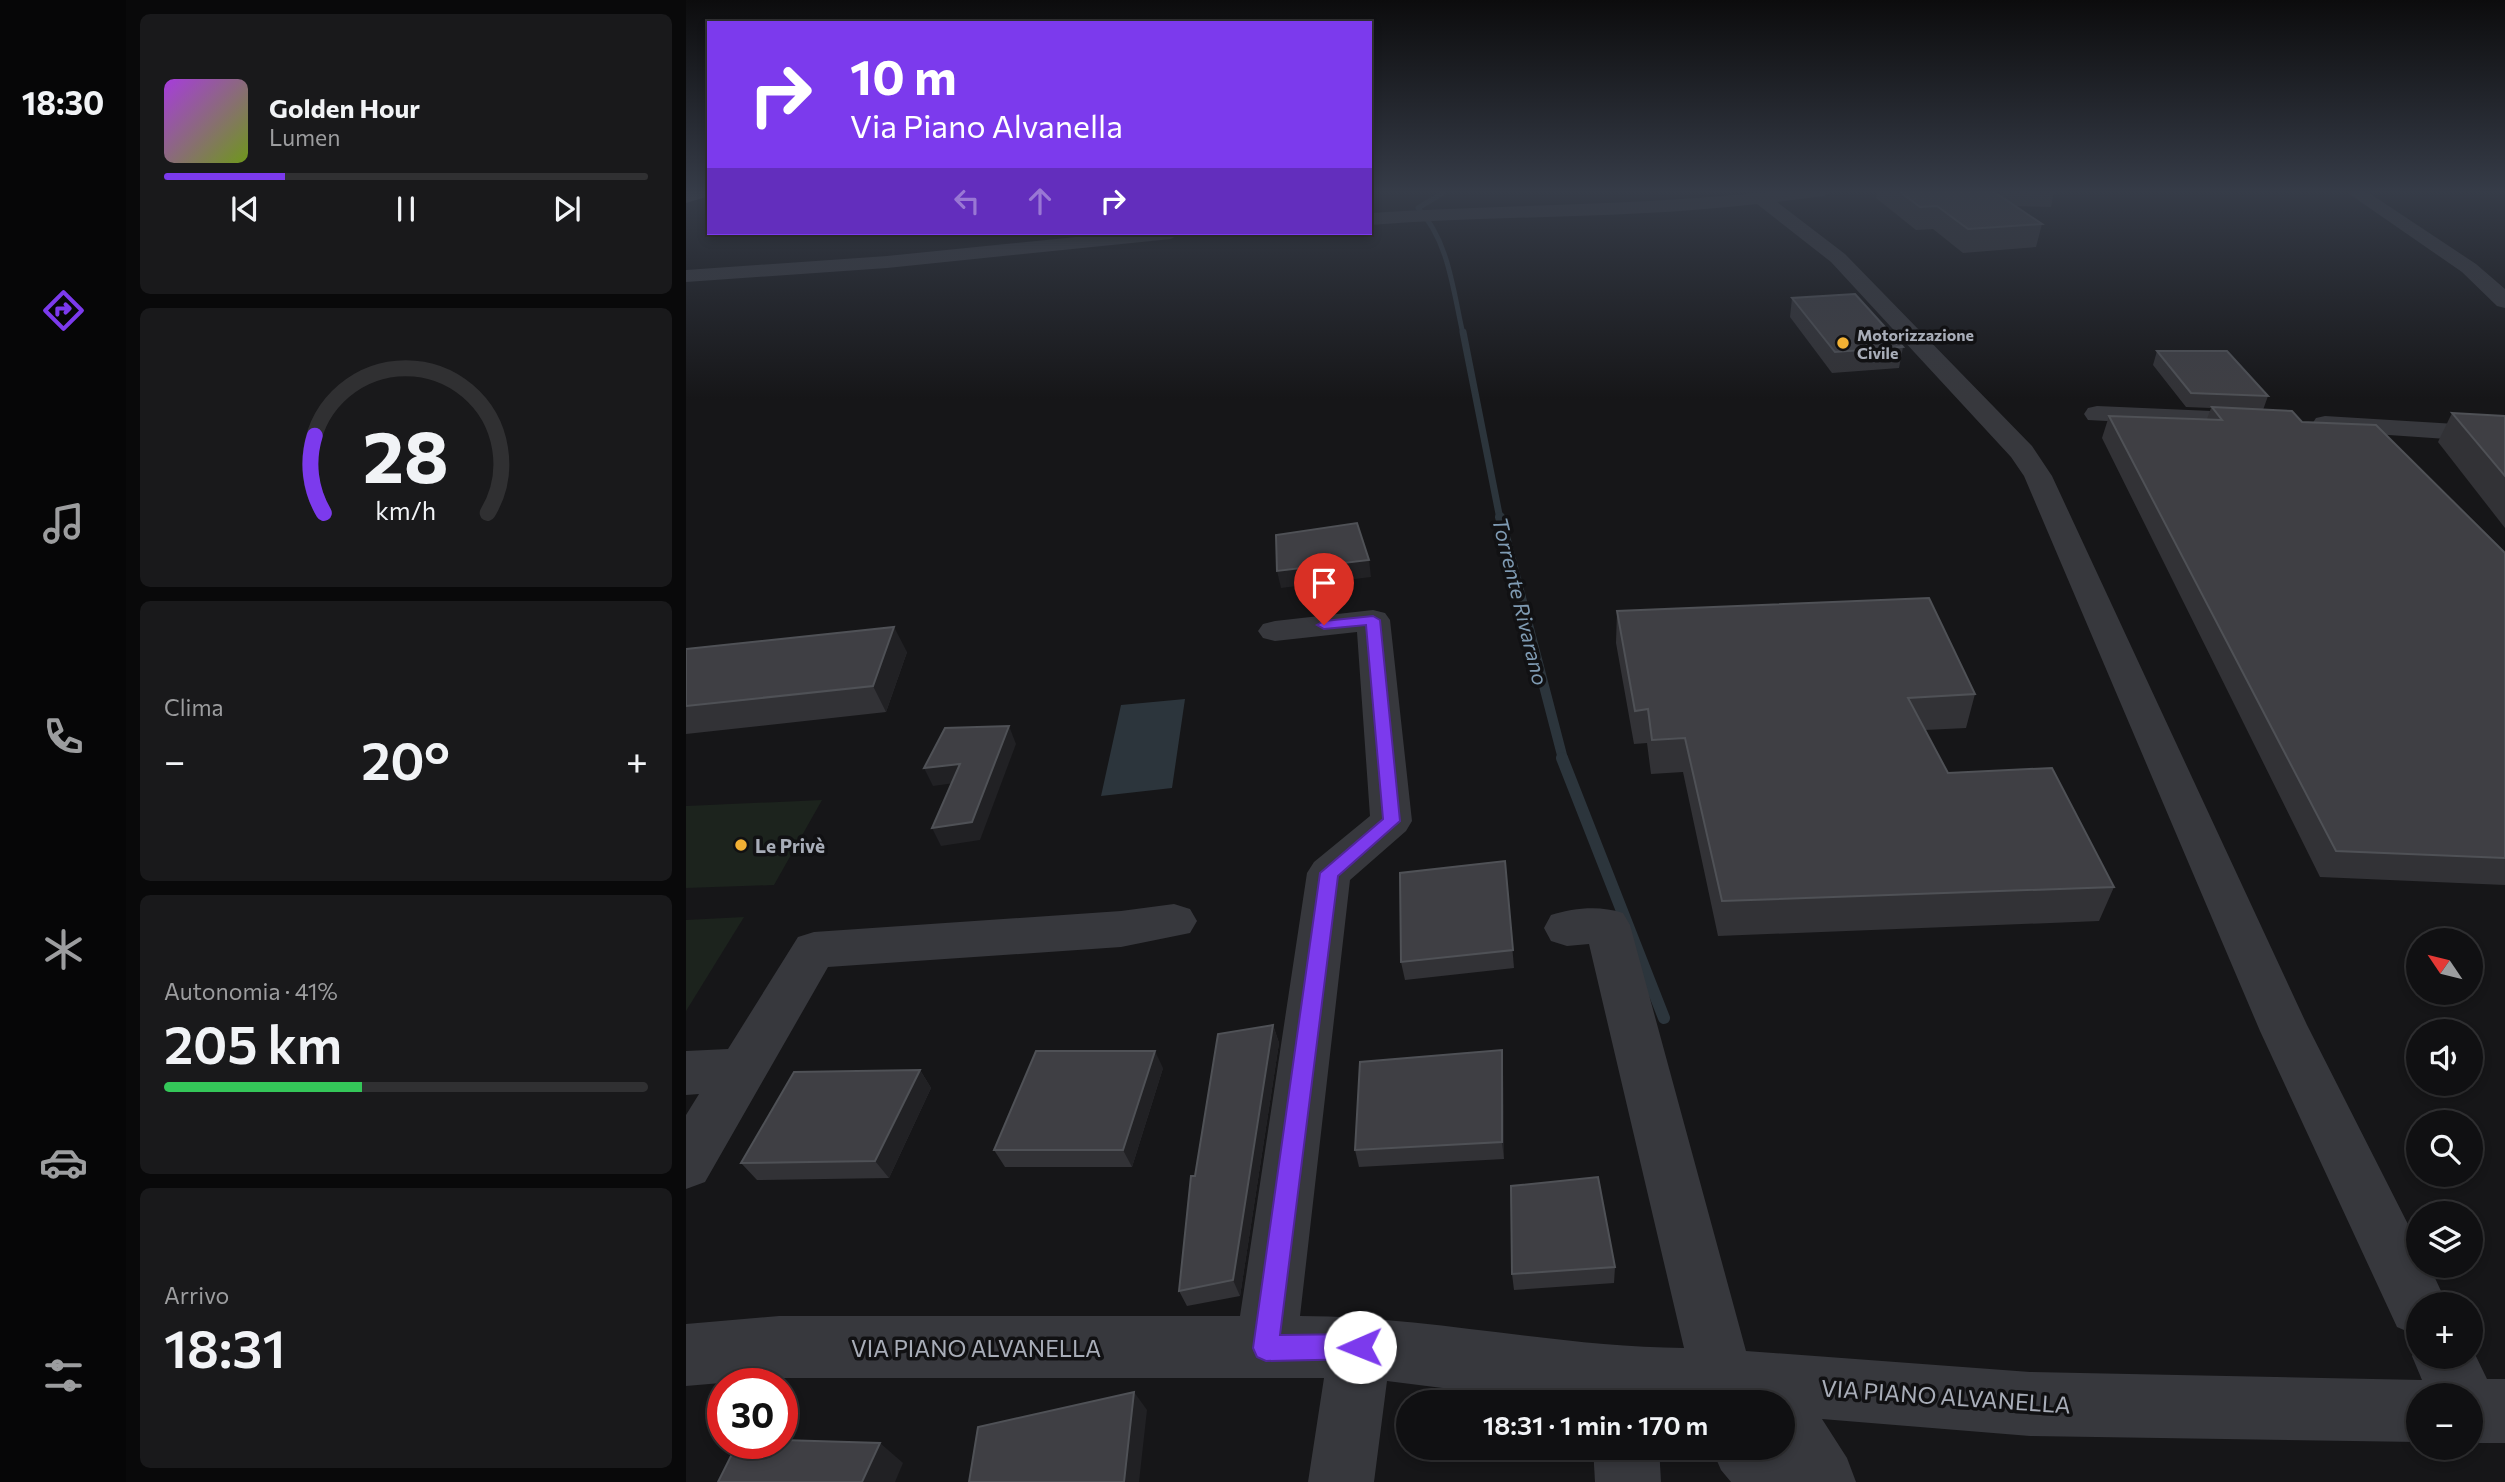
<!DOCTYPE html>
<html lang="it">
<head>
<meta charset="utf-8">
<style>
	body { margin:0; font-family:Commissioner,sans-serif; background:#19191b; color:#f1f3f6; height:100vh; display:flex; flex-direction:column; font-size:26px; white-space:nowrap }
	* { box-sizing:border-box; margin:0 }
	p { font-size:23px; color:#9c9d9f }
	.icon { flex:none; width:38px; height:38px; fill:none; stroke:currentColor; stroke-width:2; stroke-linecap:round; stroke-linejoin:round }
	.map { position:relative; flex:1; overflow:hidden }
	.details { display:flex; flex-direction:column; gap:14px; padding:14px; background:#09090a; width:560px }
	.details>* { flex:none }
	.hud { position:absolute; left:21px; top:21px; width:665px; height:214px; border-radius:0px; box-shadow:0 4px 10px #0003,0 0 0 2px #303032; background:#7c3aed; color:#fff; overflow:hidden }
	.needle { width:46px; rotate:305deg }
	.controls { position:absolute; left:1720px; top:928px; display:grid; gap:14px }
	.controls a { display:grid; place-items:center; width:77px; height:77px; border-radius:50%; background:#101012; box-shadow:0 4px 10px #0003,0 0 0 2px #303032; font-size:35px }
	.speed { position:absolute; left:21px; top:1368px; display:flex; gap:14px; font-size:35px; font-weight:700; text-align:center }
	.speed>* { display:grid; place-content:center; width:91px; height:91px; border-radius:50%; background:#101012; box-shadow:0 4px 10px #0003,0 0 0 2px #303032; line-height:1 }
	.speed .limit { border:10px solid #d22; background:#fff; color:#111 }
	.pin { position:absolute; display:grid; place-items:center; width:60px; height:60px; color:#fff; margin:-72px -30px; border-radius:50% 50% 50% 0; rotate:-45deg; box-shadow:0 0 7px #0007 }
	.pin .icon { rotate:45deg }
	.me { position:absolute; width:77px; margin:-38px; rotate:269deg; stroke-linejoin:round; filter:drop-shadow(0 0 5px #0008) }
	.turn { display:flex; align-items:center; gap:24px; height:147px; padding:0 28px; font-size:32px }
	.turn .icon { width:91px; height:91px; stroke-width:2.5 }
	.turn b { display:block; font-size:49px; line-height:60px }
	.lanes { display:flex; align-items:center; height:66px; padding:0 28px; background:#0003; justify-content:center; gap:35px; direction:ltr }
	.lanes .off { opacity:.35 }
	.big { font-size:52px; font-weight:600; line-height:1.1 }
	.details .widget { flex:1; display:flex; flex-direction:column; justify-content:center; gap:10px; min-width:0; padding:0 24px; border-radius:10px; background:#19191b }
	.details .dial { align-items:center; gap:0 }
	.dial svg { height:182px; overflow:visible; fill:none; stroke:#303032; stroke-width:7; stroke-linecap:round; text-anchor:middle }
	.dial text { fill:#f1f3f6; stroke:none }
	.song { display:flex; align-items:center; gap:21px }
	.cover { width:84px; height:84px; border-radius:10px; background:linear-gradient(135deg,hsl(280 70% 55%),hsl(80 70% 35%)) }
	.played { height:7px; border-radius:4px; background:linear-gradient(90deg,#7c3aed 25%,#303032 25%) }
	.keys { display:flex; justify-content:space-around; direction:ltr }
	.heat { display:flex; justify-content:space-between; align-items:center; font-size:38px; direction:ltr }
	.charge { height:10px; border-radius:5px; background:linear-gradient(90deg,#34c759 41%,#303032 0) }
	.trip { position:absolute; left:710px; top:1390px; width:399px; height:70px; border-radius:35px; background:#101012; box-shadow:0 4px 10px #0003,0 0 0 2px #303032; font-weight:600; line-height:70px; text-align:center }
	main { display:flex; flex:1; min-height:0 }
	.menu { display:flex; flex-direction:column; width:126px; justify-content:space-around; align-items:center; background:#060607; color:#9c9d9f }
	.menu .icon { width:49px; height:49px }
	.menu .selected { color:#7c3aed }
	.menu b { font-size:32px; color:#f1f3f6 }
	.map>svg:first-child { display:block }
	.green { fill:#1c231d }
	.water { fill:#2c353c }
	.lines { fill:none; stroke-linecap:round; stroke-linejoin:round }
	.stream-far3 { stroke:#2c353c; stroke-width:5 }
	.stream-far2 { stroke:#2c353c; stroke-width:7 }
	.stream-far1 { stroke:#2c353c; stroke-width:10 }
	.stream { stroke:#2c353c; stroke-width:12 }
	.minor { fill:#37383d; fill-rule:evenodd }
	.major { fill:#53555c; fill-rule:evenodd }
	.wall { fill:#323236 }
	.shaded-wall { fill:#212124 }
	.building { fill:#3f3f44; stroke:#4f5156; stroke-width:2 }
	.route { fill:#7c3aed; stroke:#51269a; stroke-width:2 }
	.poi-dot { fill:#f2b134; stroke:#111113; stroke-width:2.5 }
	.labels { text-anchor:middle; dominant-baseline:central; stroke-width:7; stroke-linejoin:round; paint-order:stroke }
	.far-poi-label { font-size:16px; font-weight:bold; fill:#a8adb8; stroke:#111113; text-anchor:start }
	.poi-label { font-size:19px; font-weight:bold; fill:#a8adb8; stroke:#111113; text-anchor:start }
	.water-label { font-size:21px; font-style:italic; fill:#7f9bb3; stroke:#111113 }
	.near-street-label { font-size:23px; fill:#a8adb8; stroke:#111113 }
</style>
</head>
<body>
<main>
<nav class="menu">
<b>18:30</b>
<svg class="icon selected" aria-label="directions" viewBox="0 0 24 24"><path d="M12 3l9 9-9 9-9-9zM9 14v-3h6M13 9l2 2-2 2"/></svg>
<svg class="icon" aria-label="music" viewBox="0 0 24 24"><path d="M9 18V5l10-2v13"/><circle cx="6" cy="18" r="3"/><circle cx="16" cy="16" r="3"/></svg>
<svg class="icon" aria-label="phone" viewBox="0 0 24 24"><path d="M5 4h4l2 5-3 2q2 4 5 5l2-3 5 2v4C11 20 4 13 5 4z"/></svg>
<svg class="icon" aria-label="climate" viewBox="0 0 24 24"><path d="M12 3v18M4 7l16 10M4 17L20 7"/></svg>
<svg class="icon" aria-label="car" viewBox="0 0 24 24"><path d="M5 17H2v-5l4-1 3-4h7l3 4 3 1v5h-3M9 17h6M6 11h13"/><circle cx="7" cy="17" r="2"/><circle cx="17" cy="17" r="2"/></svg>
<svg class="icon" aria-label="filters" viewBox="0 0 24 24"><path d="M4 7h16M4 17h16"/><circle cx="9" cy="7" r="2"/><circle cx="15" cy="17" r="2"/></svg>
</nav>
<section class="details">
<div class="widget">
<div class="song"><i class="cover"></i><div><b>Golden Hour</b><p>Lumen</p></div></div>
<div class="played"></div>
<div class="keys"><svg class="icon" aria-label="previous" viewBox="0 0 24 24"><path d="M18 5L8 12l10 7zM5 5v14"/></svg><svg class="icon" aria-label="pause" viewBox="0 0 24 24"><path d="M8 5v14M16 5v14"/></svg><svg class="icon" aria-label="next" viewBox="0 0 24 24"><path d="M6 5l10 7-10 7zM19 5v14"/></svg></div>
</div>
<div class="widget dial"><svg viewBox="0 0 100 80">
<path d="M14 69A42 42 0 1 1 86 69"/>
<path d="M14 69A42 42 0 0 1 10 35" stroke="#7c3aed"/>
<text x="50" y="56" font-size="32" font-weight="700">28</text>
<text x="50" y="72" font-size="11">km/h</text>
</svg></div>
<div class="widget"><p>Clima</p>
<div class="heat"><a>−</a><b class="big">20°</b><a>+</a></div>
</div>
<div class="widget"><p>Autonomia · 41%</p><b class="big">205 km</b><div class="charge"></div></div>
<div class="widget"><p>Arrivo</p><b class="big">18:31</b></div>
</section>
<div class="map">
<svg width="1819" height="1482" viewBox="0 0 1819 1482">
	<rect width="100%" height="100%" fill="#161618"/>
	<g class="green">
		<polygon points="136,800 88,885 0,888 0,806"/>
		<polygon points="58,917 0,1011 0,920"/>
	</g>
	<polygon class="water" points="499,699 486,788 415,796 435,705"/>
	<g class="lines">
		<path class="stream-far3" d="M760,191l-28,17c31,33 35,83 45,126"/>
		<polyline class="stream-far2" points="777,332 814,519"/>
		<polyline class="stream-far1" points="814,517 877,759"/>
		<polyline class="stream" points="876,758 978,1018"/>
		<g class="minor">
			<path d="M1089,191h58l-9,5 -47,6 68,52 187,192 20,30 255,549 111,219v21h11l18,39h-29v32l-21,-9 -137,-296 -236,-555 -13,-19 -180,-195 -74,-58c-128,15 -258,11 -387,21v-12c135,-9 271,-7 405,-22z"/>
			<polygon points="1659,191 1680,191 1790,264 1819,289 1819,308 1811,306 1776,272"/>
			<polygon points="430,233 495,233 485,239 201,268 0,282 0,270 201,256"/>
			<polygon points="1411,406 1572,413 1581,415 1585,421 1581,427 1572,429 1402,420 1398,414 1402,408"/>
			<polygon points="1639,416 1819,427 1819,443 1630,430 1626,424 1630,418"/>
			<path d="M687,610l12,3 5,7 22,201 -6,10 -56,49 -50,436c129,0 255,31 384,32l-95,-404 -22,2 -16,-5 -7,-13 7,-13c23,-7 48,-10 72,-2l7,12 116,426 284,21 392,8 -10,-24 6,-15v15h53v-10l16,33h18v64h-34v-48h-53v47l-388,-6 -208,-17 25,39 9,24h-125l-10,-12 -10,-23h72v-45h-229l-167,-21 -13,101h-66l16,-104h-545l-93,8v-62l93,-8h461l67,-443 7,-11 56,-46 -13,-184 -82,9 -12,-3 -5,-7 5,-7 12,-3z"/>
			<polygon points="488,904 504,909 511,921 504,933 435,947 142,967 19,1182 0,1189 0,1115 13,1094 0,1095 0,1051 42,1049 112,937 128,932 435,911"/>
			<polygon points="907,1447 973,1447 975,1482 909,1482"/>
		</g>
		<polygon class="major" points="23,191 23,196 0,203 0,192"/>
	</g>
	<g class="wall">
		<polygon points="1191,191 1307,191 1318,199 1312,191 1368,191 1365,207 1329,206 1356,224 1350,247 1277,253 1247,229 1230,230 1190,198"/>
		<polygon points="1106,298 1217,347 1213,368 1146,373 1104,317"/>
		<polygon points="1471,351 1582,396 1577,410 1616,422 1819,553 1819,885 1634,877 1416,438 1423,416 1521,419 1525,408 1500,407 1467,365"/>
		<polygon points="1766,413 1819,416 1819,528 1752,442"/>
		<polygon points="931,611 1289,694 1280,728 1239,730 1262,773 1428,887 1413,921 1032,936 997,772 965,774 961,743 948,744 930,643"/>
		<polygon points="0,649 221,652 200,712 0,734"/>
		<polygon points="819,861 828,968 719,980 715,962"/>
		<polygon points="587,1025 593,1043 554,1296 501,1306 493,1291 509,1176"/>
		<polygon points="816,1050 817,1067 818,1159 673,1167 669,1150"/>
		<polygon points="477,1068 446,1167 319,1167 308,1150"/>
		<polygon points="234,1070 245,1088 203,1178 71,1180 55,1163"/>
		<polygon points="929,1267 928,1283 828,1290 826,1274"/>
	</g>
	<g class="shaded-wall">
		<polygon points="683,560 685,577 595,588 591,571"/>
		<polygon points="208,627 221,652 200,712 187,686"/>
		<polygon points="323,726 330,744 294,840 255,846 246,828"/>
		<polygon points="274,764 283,781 247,786 238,768"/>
		<polygon points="587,1025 593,1043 554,1296 547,1280"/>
		<polygon points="816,1050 817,1067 818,1159 816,1142"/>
		<polygon points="469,1051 477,1068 446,1167 437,1150"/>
		<polygon points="234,1070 245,1088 203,1178 189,1161"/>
		<polygon points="448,1392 461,1410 453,1482 438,1482"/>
		<polygon points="194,1443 217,1463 209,1482 176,1482"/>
	</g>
	<g class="building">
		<polygon points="1213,191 1307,191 1356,224 1282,229 1251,206 1234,207"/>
		<polygon points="1169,294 1217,347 1149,352 1106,298"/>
		<polygon points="1471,351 1541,351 1582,396 1505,393"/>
		<polygon points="1526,407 1606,411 1616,422 1690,425 1819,553 1819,858 1650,851 1423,416 1536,420"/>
		<polygon points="1766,413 1819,416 1819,476"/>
		<polygon points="671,523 683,560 591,571 590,535"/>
		<polygon points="1243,598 1289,694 1222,698 1262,773 1366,768 1428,887 1036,901 999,738 966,740 962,709 949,711 931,611"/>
		<polygon points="208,627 187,686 0,706 0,649"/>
		<polygon points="323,726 286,822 246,828 274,764 238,768 259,728"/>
		<polygon points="819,861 827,950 715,962 714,873"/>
		<polygon points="587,1025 547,1280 493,1291 505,1176 509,1176 532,1034"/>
		<polygon points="816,1050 816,1142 669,1150 674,1062"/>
		<polygon points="350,1051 469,1051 437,1150 308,1150"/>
		<polygon points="234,1070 189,1161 55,1163 108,1072"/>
		<polygon points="912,1177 929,1267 826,1274 825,1186"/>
		<polygon points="448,1392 438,1482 283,1482 292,1427"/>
		<polygon points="96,1440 194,1443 176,1482 32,1482 51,1444 96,1444"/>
	</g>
	<linearGradient id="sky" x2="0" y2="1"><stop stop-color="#0c0c0d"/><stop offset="0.48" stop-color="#363c48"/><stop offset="1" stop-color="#363c48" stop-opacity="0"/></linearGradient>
	<rect width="1819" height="399" fill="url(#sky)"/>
	<polygon class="route" points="687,616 694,620 714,821 652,876 594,1335 674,1334 683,1338 687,1347 683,1356 674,1359 580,1361 571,1357 567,1348 634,873 697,819 680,625 638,629 631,625 638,621"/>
	<g class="poi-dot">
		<circle cx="1157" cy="343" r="7"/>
		<circle cx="55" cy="845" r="7"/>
	</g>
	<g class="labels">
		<g class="far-poi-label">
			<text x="1171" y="334">Motorizzazione<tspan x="1171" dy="18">Civile</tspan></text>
		</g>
		<g class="poi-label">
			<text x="69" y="845">Le Privè</text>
		</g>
		<g class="water-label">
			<text transform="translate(835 601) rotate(76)">Torrente Rivarano</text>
		</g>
		<g class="near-street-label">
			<text x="290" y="1348">VIA PIANO ALVANELLA</text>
			<text transform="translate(1260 1396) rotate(4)">VIA PIANO ALVANELLA</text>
		</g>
	</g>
</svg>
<div class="controls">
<a><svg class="needle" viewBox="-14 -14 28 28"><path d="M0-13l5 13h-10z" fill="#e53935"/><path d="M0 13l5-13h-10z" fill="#9c9d9f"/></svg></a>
<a><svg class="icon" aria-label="sound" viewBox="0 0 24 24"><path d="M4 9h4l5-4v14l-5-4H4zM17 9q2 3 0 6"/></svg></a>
<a><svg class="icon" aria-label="search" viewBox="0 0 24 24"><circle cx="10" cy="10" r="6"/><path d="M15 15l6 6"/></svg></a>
<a><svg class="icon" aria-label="layers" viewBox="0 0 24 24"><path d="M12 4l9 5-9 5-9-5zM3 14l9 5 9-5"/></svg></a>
<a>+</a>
<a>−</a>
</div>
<div class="speed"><div class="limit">30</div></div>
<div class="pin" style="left:638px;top:625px;background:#d93025"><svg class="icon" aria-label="arrive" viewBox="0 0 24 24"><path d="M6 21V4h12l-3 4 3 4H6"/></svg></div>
<svg class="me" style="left:674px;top:1347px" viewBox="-20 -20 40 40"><circle r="19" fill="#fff"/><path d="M0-13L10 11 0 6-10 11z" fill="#7c3aed"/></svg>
<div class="trip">18:31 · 1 min · 170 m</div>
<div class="hud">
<div class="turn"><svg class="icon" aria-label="right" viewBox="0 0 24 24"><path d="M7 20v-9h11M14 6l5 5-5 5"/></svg><div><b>10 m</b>Via Piano Alvanella</div></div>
<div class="lanes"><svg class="icon off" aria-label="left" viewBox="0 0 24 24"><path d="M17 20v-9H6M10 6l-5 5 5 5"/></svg><svg class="icon off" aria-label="ahead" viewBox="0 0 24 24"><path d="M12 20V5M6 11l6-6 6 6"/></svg><svg class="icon" aria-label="right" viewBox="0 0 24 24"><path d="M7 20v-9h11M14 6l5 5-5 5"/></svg></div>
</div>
</div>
</main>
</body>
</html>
